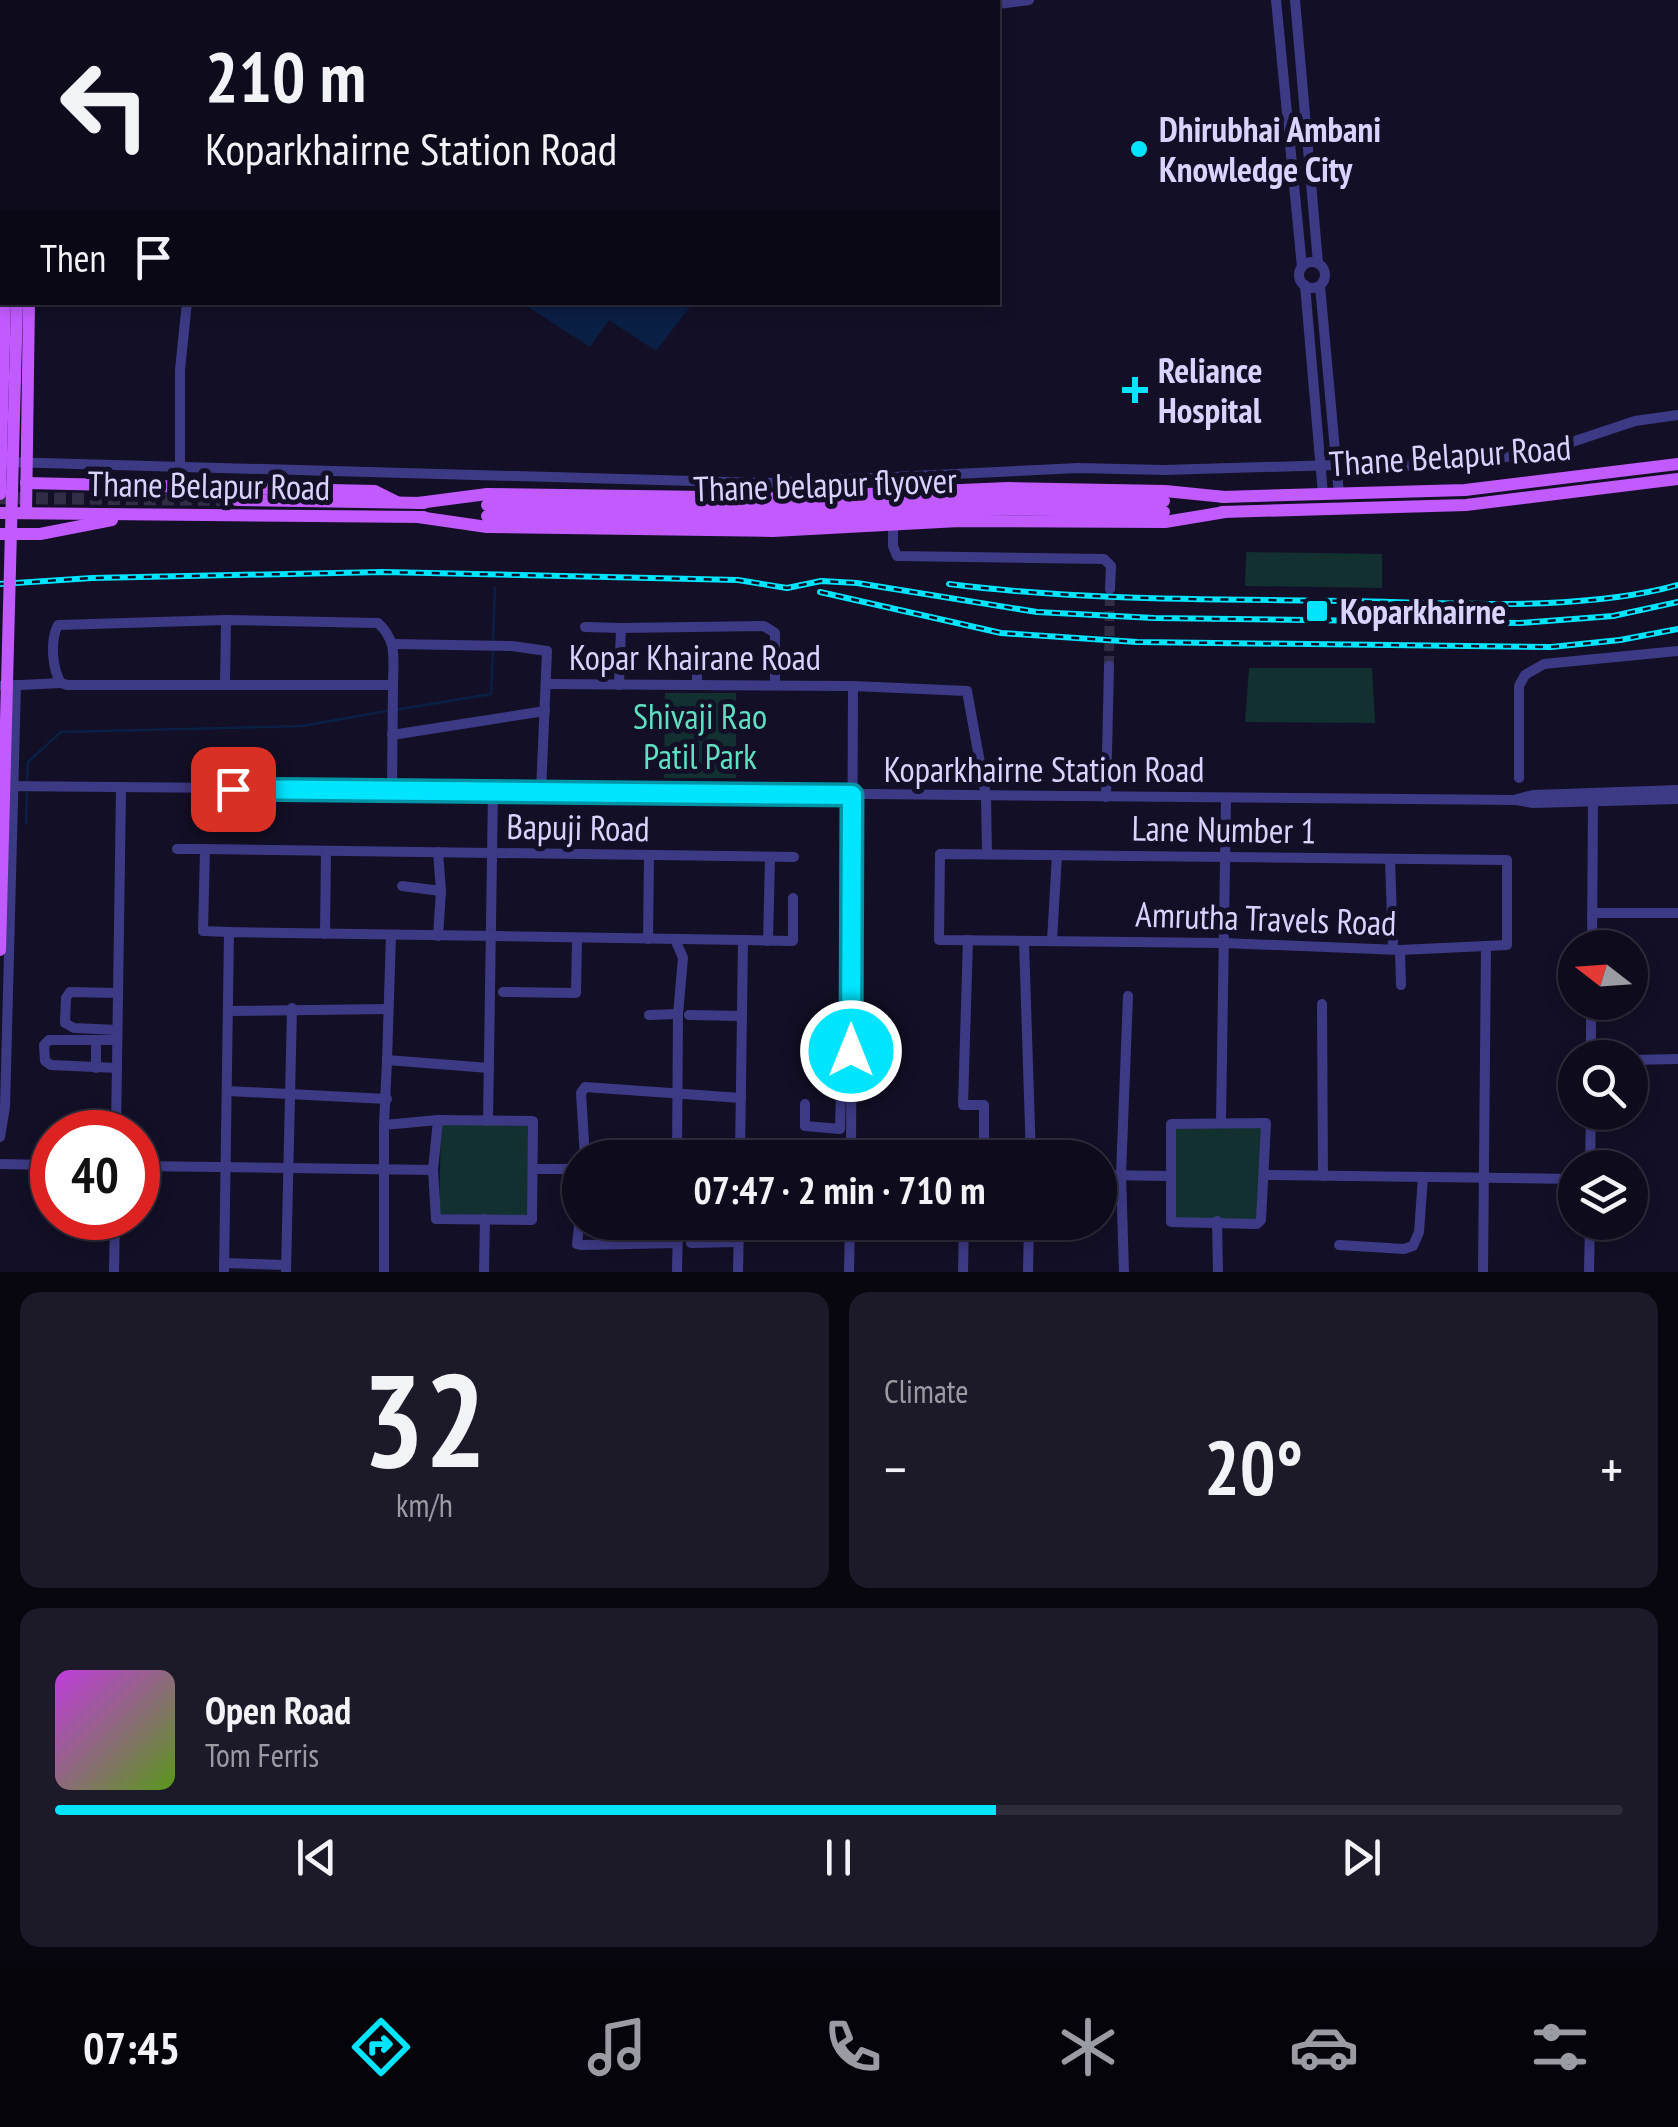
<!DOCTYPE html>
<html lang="en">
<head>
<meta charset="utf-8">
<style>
	body { margin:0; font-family:"PT Sans Narrow",sans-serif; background:#1c1929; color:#f1f3f6; height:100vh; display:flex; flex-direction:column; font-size:38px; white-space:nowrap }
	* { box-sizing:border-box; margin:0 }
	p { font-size:32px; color:#9b9ba3 }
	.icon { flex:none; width:55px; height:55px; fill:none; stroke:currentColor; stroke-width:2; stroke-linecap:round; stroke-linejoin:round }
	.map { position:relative; height:1272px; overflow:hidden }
	.sheet { display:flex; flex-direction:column; gap:20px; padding:20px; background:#08060f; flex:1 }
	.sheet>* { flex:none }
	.guide { position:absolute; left:0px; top:0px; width:1000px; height:305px; box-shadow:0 5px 15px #0003,0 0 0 2px #2e2b3b; background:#0e0b1c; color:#f1f3f6; overflow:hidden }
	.needle { width:65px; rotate:287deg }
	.controls { position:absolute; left:1558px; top:930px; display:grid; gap:20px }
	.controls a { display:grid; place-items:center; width:90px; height:90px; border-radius:50%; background:#0e0b1c; box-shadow:0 5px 15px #0003,0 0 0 2px #2e2b3b; font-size:50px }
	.speed { position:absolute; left:30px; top:1110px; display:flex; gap:20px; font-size:50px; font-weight:700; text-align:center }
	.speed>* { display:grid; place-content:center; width:130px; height:130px; border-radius:50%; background:#0e0b1c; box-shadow:0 5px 15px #0003,0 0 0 2px #2e2b3b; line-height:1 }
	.speed .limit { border:15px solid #d22; background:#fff; color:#111 }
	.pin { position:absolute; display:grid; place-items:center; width:85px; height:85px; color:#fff; margin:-42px; border-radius:20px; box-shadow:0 5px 15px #0006 }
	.me { position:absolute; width:110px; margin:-55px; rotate:0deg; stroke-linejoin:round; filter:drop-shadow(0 0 8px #0008) }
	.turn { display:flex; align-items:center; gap:35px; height:210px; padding:0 40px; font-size:45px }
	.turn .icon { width:130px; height:130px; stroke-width:2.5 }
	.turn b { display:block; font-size:70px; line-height:85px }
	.then { display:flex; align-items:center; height:95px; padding:0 40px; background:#0003; gap:20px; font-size:38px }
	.big { font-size:75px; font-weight:600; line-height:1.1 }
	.sheet .widget { flex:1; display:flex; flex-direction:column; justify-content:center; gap:15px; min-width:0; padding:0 35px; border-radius:20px; background:#1c1929 }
	.sheet .dial { align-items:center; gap:0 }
	.dial b { font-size:130px; line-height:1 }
	.song { display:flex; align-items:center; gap:30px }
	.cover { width:120px; height:120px; border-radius:15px; background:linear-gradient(135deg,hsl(290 70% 55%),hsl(90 70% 35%)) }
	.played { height:10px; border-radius:5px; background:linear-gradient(90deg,#00e5ff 60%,#2e2b3b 60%) }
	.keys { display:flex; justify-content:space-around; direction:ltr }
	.heat { display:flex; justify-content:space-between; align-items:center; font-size:55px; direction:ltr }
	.sheet .tiles { flex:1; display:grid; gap:20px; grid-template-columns:1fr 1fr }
	.widget:last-child { grid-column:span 2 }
	.trip { position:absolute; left:562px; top:1140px; width:555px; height:100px; border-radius:50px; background:#0e0b1c; box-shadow:0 5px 15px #0003,0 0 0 2px #2e2b3b; font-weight:600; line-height:100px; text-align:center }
	.tab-bar { display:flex; height:160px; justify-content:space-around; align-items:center; background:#06040b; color:#9b9ba3 }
	.tab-bar .icon { width:70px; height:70px }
	.tab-bar .current { color:#00e5ff }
	.tab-bar b { font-size:45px; color:#f1f3f6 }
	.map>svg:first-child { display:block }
	.green { fill:#12302f }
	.water { fill:#0a1f44 }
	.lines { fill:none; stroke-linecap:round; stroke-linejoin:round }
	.stream { stroke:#0a1f44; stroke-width:2.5 }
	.minor-tunnel { stroke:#312d47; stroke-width:10; stroke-dasharray:10 5; stroke-linecap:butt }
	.major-tunnel { stroke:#312d47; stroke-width:12; stroke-dasharray:12 6; stroke-linecap:butt }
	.minor { stroke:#3d3a85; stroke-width:10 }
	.major { stroke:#c25bff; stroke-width:12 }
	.rail-casing { stroke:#00e5ff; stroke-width:6 }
	.rail { stroke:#130f26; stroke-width:2.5; stroke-dasharray:8; stroke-linecap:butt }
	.major-bridge { stroke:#c25bff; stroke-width:12 }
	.route-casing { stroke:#0095a6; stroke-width:25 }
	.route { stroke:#00e5ff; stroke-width:18 }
	.poi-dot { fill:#00e5ff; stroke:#130f26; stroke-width:4 }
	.labels { text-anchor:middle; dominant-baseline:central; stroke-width:10; stroke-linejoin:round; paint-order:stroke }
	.poi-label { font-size:35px; font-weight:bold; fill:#d9d4ff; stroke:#130f26; text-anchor:start }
	.street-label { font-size:35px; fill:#d9d4ff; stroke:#130f26 }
	.park-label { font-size:35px; fill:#5fe0c0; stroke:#130f26 }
</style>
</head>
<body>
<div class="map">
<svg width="1678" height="1272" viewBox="0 0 1678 1272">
	<rect width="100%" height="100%" fill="#130f26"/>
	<g class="green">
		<polygon points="1246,552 1382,554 1382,588 1245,586"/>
		<polygon points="1249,668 1372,668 1375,723 1245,722"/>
		<polygon points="665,693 736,693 736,778 664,778"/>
		<polygon points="441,1124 529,1126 528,1216 439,1214"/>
		<polygon points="1176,1125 1261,1127 1259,1226 1174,1225"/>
	</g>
	<polygon class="water" points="522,303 693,302 693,303 656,351 609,320 590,347"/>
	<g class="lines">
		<g class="stream">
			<polyline points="493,642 495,587"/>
			<polyline points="395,710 491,694 493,650"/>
			<polyline points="27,782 28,762 61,732 302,726 387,711"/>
			<polyline points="26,824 27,790"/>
		</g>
		<polyline class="minor-tunnel" points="1109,666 1110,589"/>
		<polyline class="major-tunnel" points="0,498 237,500"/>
		<g class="minor">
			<polyline points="524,0 526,2"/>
			<polyline points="556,0 559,2"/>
			<polyline points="1276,0 1302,267"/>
			<polyline points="1295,0 1318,263"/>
			<polyline points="171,2 172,0"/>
			<polyline points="792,2 812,2"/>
			<polyline points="841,2 859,0"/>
			<polyline points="998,4 1029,0"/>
			<circle cx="1312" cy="275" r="13"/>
			<polyline points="1305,285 1323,494"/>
			<polyline points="1320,286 1339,494"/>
			<polyline points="6,462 767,483 1078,468 1164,470 1336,465 1439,466 1542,452 1635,421 1678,415"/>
			<polyline points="180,484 180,370 187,302"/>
			<polyline points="893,519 893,546 897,556 1104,559 1111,566 1110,589"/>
			<path d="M226,620l152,3c20,18 15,37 15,62h-326l-6,-2c-9,-14 -11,-43 -3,-58z"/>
			<polyline points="585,627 621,628"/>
			<polyline points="394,644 512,646 547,651 541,792"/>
			<polyline points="697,653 697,685"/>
			<polyline points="547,684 853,686 851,1158"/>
			<polyline points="225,685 226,620"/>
			<polyline points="619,685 621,628 764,626 775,633 775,685"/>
			<polyline points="0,686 61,683"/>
			<polyline points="853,686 967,691 986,796 987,854"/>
			<polyline points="392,735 545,711"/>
			<polyline points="1519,778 1519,686 1525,675 1544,664 1678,651"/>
			<polyline points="1,786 1516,800 1533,803 1678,799"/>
			<polyline points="392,790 393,685"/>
			<polyline points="1106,797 1109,666"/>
			<polyline points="1517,799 1533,795 1678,790"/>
			<polyline points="177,849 205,849 203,931 229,932"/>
			<polyline points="205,849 794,857"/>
			<polyline points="438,852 441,891 438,936"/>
			<polygon points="940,854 1507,860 1507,945 1400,950 1223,943 939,940"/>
			<polyline points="1390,859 1393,948"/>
			<polyline points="402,886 441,891"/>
			<polyline points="1592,913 1678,913"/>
			<polyline points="325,934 326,851"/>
			<polyline points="391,935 387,1060 489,1068"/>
			<polyline points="648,939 649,855"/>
			<polyline points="675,939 683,958 678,1014 677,1158"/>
			<polyline points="743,940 793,941 793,898"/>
			<polyline points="968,940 963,1105 984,1105 984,1158"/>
			<polyline points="768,941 770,857"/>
			<polyline points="1052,941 1057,855"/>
			<polyline points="1024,942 1031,1158"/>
			<polyline points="1592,948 1593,799"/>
			<polyline points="1400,950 1401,985"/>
			<polyline points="503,992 576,993 577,939"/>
			<polyline points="1322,1004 1323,1176"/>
			<polyline points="229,1011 388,1009"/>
			<polyline points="649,1015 678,1014"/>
			<polyline points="689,1015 742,1016"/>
			<polyline points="117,1030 74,1028 65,1023 66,998 70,992 118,993"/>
			<polyline points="96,1040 96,1068"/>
			<polyline points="1591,1058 1591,1002"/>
			<polyline points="1630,1060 1678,1059"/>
			<polyline points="117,1068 51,1065 45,1061 44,1045 49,1040 117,1040"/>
			<polyline points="227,1091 387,1099"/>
			<polyline points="805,1104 805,1126 840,1129 841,1092 851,1090"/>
			<polygon points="438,1120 533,1121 532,1220 436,1219 433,1170"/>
			<polyline points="488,1121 493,791"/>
			<polyline points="1221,1122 1226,798"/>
			<polygon points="1266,1123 1261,1220 1257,1224 1171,1222 1171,1124"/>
			<polyline points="384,1125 387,1060"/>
			<polyline points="116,1132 121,789"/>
			<polyline points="0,1137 5,1107 16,685"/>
			<polyline points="585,1158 581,1093 585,1087 741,1098"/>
			<polyline points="0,1164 52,1165"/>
			<polyline points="138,1166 433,1170"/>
			<polyline points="1590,1168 1591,1112"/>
			<polyline points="533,1169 580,1169"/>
			<polyline points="1100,1175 1170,1176"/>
			<polyline points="1265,1175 1575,1179"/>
			<polyline points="580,1218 577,1244 582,1245 677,1243"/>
			<polyline points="1217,1221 1218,1272"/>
			<polyline points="691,1243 738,1242"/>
			<polyline points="1339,1245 1404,1249 1413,1246 1419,1232 1423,1177"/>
			<polyline points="224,1263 286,1265"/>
			<polyline points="114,1272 115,1218"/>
			<polyline points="224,1272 229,932 743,940 740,1158"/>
			<polyline points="286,1272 292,1008"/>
			<polyline points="384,1272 384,1125 438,1120"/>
			<polyline points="484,1272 485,1219"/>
			<polyline points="677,1272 678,1222"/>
			<polyline points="738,1272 739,1222"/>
			<polyline points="849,1272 850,1222"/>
			<polyline points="963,1272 964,1222"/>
			<polyline points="1028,1272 1029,1222"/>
			<polyline points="1124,1272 1121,1175 1128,996"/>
			<polyline points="1483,1272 1486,947"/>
			<polyline points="1589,1272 1590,1222"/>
		</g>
		<g class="major">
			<polyline points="18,2 18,0"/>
			<polyline points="43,2 43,0"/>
			<polyline points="0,181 2,164"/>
			<polyline points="26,483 375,491 397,502"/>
			<polyline points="1222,497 1465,490 1678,464"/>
			<polyline points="237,500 424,503"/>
			<polyline points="418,503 487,494 773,498 1008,488 1165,491 1225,497"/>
			<polyline points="1222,512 1466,505 1678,479"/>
			<polyline points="0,513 424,517"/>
			<polyline points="26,513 29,302"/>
			<polyline points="418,517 487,527 773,531 959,521 1165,522 1225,512"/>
			<polyline points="0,534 40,534 112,520"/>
		</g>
		<defs>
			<g id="rail">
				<polyline points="0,584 92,578 383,572 738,580 787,588 821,581 857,583 1037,612 1154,618 1520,623 1613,616 1678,602"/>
				<path d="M949,584c134,17 269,15 403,17 101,2 230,11 326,-16"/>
				<polyline points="820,592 1001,633 1137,642 1551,647 1620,640 1678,629"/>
			</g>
		</defs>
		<use href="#rail" class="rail-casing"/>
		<use href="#rail" class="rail"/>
		<g class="major-bridge">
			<polyline points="0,494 5,302"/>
			<polyline points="487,505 772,509 1006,499 1164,501"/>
			<polyline points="487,516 772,520 1006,509 1164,512"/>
			<polyline points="0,950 17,302"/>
		</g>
	</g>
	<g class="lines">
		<defs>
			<polyline id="route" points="233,789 852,795 851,1051"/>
		</defs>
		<use href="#route" class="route-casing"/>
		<use href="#route" class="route"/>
	</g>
	<g class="poi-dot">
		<circle cx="1139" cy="149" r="10"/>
		<path d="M1130 375h10v10h10v10h-10v10h-10v-10h-10v-10h10z"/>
		<rect x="1305" y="599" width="24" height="24" rx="5"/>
	</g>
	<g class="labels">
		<g class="poi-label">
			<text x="1159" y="129">Dhirubhai Ambani<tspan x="1159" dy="40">Knowledge City</tspan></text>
			<text x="1158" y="370">Reliance<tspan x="1158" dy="40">Hospital</tspan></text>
			<text x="1340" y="611">Koparkhairne</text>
		</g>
		<g class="street-label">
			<text transform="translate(1450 455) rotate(-4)">Thane Belapur Road</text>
			<text transform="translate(825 484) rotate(-2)">Thane belapur flyover</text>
			<text transform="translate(209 485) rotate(1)">Thane Belapur Road</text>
			<text x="695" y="657">Kopar Khairane Road</text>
			<text x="1044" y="769">Koparkhairne Station Road</text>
			<text transform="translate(578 827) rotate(1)">Bapuji Road</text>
			<text transform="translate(1224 829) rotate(1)">Lane Number 1</text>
			<text transform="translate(1266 918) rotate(2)">Amrutha Travels Road</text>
		</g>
		<g class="park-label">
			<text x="700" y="716">Shivaji Rao<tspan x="700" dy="40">Patil Park</tspan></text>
		</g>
	</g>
</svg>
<div class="controls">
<a><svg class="needle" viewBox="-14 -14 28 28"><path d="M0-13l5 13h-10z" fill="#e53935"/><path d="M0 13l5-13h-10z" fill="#9b9ba3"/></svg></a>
<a><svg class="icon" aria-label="search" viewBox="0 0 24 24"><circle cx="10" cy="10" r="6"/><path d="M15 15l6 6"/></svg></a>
<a><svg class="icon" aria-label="layers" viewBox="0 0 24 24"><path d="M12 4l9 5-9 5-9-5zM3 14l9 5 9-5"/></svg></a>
</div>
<div class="speed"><div class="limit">40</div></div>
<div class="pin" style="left:233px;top:789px;background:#d93025"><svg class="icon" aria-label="arrive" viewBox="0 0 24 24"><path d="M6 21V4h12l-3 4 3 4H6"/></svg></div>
<svg class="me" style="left:851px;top:1051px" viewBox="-20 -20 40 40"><circle r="17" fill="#00e5ff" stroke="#fff" stroke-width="3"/><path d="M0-11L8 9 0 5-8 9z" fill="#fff"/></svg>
<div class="trip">07:47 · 2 min · 710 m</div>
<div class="guide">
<div class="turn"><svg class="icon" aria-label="left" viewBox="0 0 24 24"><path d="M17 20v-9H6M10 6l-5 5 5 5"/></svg><div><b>210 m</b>Koparkhairne Station Road</div></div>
<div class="then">Then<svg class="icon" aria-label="arrive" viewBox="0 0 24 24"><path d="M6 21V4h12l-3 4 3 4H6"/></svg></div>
</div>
</div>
<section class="sheet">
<div class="tiles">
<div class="widget dial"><b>32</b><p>km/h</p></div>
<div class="widget"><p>Climate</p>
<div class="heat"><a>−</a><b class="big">20°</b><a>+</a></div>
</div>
<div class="widget">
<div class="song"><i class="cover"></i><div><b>Open Road</b><p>Tom Ferris</p></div></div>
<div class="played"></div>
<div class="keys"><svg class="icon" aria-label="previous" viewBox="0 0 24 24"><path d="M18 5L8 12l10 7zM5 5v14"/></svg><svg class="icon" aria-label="pause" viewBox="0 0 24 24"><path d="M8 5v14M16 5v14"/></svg><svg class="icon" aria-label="next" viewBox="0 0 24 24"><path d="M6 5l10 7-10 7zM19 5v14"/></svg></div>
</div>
</div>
</section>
<nav class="tab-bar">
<b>07:45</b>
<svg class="icon current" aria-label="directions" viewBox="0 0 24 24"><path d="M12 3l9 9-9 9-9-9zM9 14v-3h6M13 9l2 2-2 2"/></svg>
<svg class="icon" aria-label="music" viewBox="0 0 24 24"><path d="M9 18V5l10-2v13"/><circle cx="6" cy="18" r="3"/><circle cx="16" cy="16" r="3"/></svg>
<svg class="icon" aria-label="phone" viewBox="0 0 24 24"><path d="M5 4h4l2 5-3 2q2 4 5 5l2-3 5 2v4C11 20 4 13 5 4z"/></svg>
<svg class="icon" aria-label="climate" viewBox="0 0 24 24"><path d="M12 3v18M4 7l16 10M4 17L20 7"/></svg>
<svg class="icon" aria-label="car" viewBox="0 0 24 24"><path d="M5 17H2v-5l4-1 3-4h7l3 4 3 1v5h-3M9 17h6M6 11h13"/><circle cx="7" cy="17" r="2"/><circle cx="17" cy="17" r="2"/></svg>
<svg class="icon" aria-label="filters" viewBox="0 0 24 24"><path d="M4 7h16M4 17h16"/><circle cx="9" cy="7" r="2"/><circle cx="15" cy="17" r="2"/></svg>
</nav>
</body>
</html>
